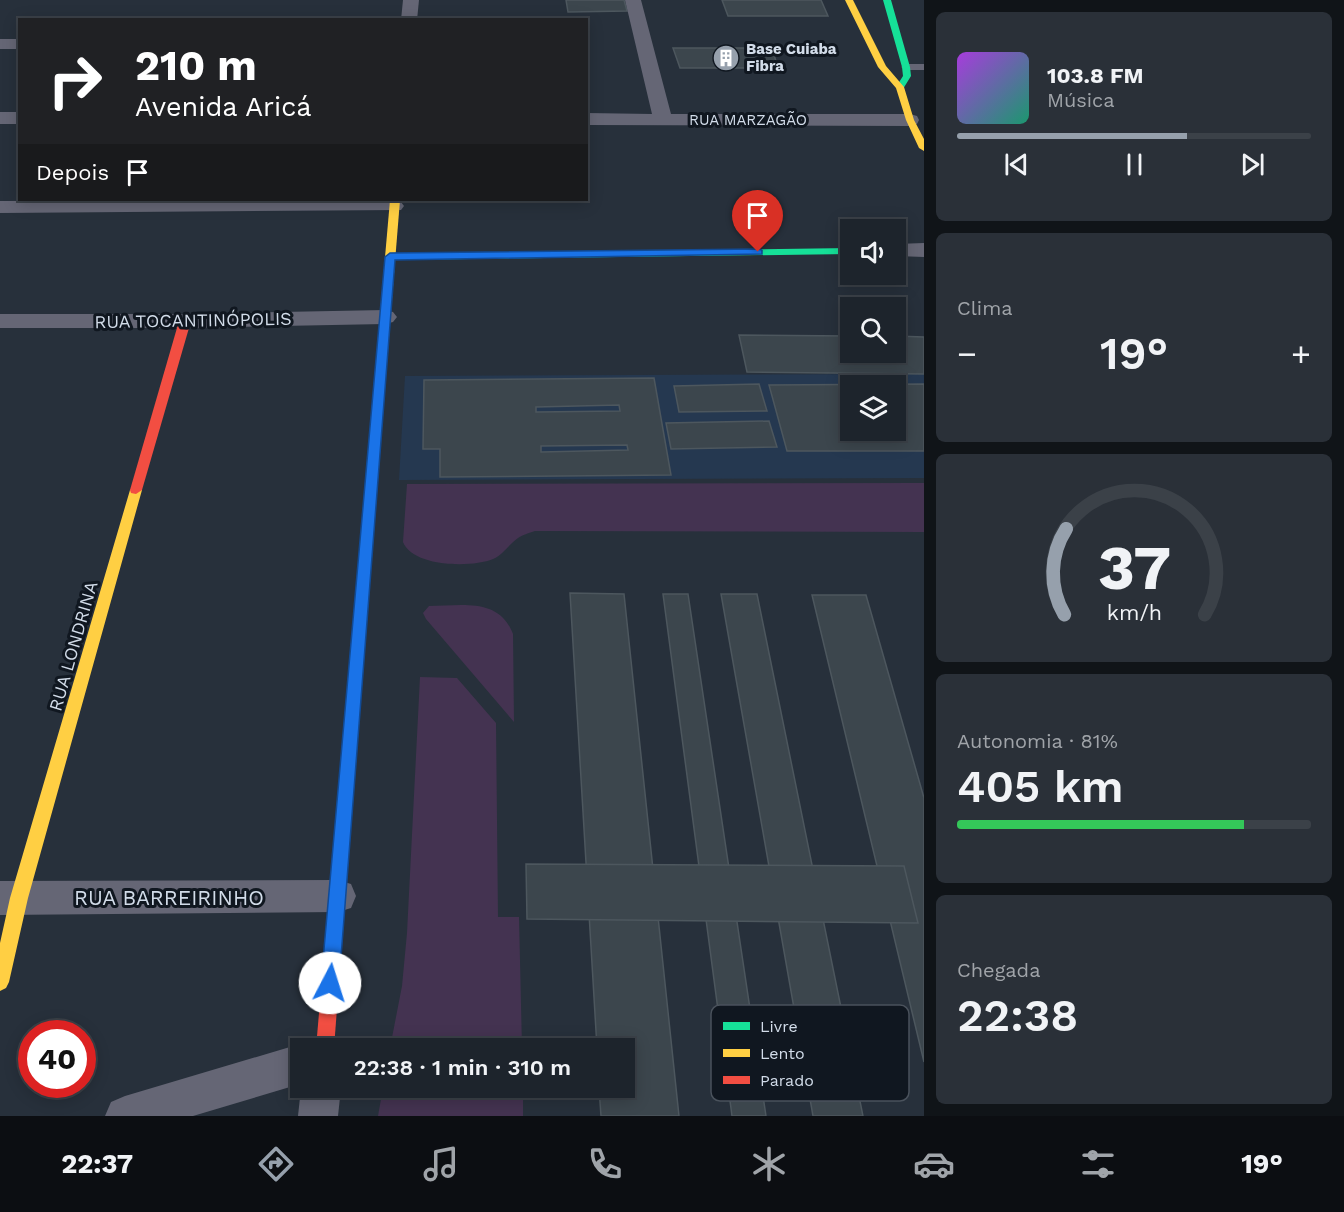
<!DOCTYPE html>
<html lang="pt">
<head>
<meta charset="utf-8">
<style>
	body { margin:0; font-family:"Work Sans",sans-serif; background:#2a3038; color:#f1f3f6; height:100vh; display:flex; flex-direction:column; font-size:22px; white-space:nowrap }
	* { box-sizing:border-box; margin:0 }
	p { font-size:20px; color:#a0a4a9 }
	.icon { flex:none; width:33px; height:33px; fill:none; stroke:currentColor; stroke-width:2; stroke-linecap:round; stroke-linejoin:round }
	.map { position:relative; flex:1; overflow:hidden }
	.drawer { display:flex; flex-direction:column; gap:12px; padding:12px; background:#101418; width:420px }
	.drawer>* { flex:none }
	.hud { position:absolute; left:18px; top:18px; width:570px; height:183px; border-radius:0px; box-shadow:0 3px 15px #0003,0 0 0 2px #3b4148; background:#202124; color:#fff; overflow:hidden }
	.buttons { position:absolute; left:840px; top:219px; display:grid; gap:12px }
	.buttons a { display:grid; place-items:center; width:66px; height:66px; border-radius:0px; background:#1d242c; box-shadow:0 3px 15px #0003,0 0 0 2px #3b4148; font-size:30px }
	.speed { position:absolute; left:18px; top:1020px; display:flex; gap:12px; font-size:30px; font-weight:700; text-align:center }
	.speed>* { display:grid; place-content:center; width:78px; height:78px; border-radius:50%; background:#1d242c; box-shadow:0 3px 15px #0003,0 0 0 2px #3b4148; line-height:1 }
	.speed .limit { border:9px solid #d22; background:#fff; color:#111 }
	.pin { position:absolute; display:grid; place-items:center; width:51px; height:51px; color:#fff; margin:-62px -26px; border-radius:50% 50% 50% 0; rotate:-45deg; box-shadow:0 0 6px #0007 }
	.pin .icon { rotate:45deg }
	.me { position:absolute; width:66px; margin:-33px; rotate:5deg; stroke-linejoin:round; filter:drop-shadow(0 0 4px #0008) }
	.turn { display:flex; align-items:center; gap:21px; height:126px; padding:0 18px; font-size:27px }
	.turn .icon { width:78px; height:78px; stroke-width:2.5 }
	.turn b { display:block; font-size:42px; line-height:51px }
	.then { display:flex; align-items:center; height:57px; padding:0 18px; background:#0003; gap:12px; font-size:22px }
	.big { font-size:45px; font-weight:600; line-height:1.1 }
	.drawer .tile { flex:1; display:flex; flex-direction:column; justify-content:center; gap:9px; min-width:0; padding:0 21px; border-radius:9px; background:#2a3038 }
	.drawer .dial { align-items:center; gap:0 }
	.dial svg { height:156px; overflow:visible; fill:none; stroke:#3b4148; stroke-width:7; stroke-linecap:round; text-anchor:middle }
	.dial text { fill:#f1f3f6; stroke:none }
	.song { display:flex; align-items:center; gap:18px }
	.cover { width:72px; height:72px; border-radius:9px; background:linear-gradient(135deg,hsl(280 70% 55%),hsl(160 70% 35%)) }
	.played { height:6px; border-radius:3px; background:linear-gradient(90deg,#96a0ac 65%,#3b4148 65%) }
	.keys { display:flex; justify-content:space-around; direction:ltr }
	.heat { display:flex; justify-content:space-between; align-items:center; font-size:33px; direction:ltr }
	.charge { height:9px; border-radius:4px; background:linear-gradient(90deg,#34c759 81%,#3b4148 0) }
	.trip { position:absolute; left:290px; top:1038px; width:345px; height:60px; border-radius:0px; background:#1d242c; box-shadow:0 3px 15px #0003,0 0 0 2px #3b4148; font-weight:600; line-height:60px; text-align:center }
	.tabs { display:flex; height:96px; justify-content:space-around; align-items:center; background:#0c0e12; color:#a0a4a9 }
	.tabs .icon { width:42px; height:42px }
	.tabs .on { color:#96a0ac }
	.tabs b { font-size:27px; color:#f1f3f6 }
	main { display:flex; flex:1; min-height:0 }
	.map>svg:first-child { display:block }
	.built { fill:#253850; fill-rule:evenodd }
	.green { fill:#443351 }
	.building { fill:#3c464d; stroke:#4d575e; stroke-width:1.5; fill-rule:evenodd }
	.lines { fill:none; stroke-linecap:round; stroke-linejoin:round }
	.lane { fill:#656675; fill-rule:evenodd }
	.street { fill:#656675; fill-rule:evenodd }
	.fast { fill:#16e098; fill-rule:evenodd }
	.slow { fill:#ffcf43; fill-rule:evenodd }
	.jam { fill:#f24e42; fill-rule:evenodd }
	.route { fill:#1a73e8; stroke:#114b97; stroke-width:1.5 }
	.labels { text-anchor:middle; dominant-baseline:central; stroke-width:6; stroke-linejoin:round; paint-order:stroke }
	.far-poi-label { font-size:15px; font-weight:bold; fill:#d2dce9; stroke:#101720; text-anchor:start }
	.far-street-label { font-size:15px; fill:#d2dce9; stroke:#101720 }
	.street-label { font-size:18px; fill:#d2dce9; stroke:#101720 }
	.near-street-label { font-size:21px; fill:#d2dce9; stroke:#101720 }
	.key { fill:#101720; stroke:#4a525c; stroke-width:1.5 }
	.key-label { font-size:16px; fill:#d2dce9 }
</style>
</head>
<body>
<main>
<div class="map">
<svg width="924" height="1116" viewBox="0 0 924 1116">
	<rect width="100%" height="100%" fill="#27303b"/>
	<path class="built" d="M924,374v104l-525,2 6,-104zM850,386h46v44h-46z"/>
	<g class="green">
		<path d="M924,483v49l-389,-1c-6,2 -13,4 -17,7 -10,7 -14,16 -25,21 -22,9 -80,8 -90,-17l4,-58z"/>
		<path d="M429,606c32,0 70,-9 84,28l1,88 -88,-103 -3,-6z"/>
		<polygon points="420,677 457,678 496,723 498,917 519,917 522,1048 390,1048 402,986 407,933"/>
		<polygon points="383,1088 523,1088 523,1116 378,1116"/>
	</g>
	<g class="building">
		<polygon points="566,0 624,0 627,11 568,12"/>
		<polygon points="722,0 821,0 828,16 728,16"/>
		<polygon points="673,48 772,48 778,68 680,68"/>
		<polygon points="739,335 850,336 850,352 896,352 896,336 924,337 924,374 747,372"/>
		<path d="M654,378l17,97 -231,2v-28h-17l1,-69zM619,405l1,6 -84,1v-5zM627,445l1,5 -87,2v-6z"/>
		<polygon points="759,384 767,411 679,412 674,386"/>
		<path d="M924,384v67h-137l-18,-66zM850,386h46v44h-46z"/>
		<polygon points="769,421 777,447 671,449 666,423"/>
		<polygon points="570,593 624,594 679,1116 601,1116 599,1088 624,1088 624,1048 597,1048"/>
		<polygon points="663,594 688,594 766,1116 732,1116"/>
		<polygon points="721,594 757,594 863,1116 813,1116"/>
		<polygon points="812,595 866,595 924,798 924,1062"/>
		<polygon points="526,864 904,866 918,923 527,919"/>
	</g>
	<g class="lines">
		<polygon class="lane" points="924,64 924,70 906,70 901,67 906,64"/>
		<g class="street">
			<polygon points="403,0 419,0 417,20 401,20"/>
			<polygon points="625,0 641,0 671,114 910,114 917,116 919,120 917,124 910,126 586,125 586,113 652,114"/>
			<rect x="0" y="39" width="20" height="10"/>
			<rect x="0" y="112" width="20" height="12"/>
			<polygon points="394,200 401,202 404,206 401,210 0,213 0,201"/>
			<polygon points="924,243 924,257 896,256 896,244"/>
			<polygon points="385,310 393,312 397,317 393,322 385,324 185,328 0,328 0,314 185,314"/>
			<polygon points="338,880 351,884 356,896 351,908 338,912 0,915 0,881"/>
			<polygon points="300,1044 310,1048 300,1048 300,1084 193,1116 105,1116 111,1102 125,1096"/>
			<polygon points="301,1088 341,1088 338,1116 298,1116"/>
		</g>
		<g class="fast">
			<polygon points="883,0 891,0 910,67 911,76 903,89 900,90 896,87 903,76 902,67"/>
			<polygon points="850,248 850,254 390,260 385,257 390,254"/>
			<polygon points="369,504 375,509 349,850 347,855 341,857 335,855 333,850 363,509"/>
		</g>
		<g class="slow">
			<polygon points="845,0 853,0 886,66 904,87 914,120 924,139 924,151 919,148 906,120 896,88 878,67"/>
			<polygon points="390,200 400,200 375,509 369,514 363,509"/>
			<polygon points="136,486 142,490 28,898 9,982 6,988 0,991 0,943 10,898 130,490"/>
		</g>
		<g class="jam">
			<polygon points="185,318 191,321 142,490 136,494 131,493 130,490 179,321"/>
			<polygon points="341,843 347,845 349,850 334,1048 316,1048 333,850 335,845"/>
		</g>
	</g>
	<polygon class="route" points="758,249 762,250 762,254 395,260 339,983 337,990 330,992 324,990 321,983 385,257 390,253"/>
	<defs>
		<symbol id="building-disc" viewBox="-11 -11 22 22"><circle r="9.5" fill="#96a0ac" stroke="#101720"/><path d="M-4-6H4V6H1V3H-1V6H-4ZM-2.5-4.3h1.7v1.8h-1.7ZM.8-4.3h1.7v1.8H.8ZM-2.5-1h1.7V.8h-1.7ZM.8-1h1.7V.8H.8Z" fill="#fff"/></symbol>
	</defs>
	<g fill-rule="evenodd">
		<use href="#building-disc" x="711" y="43" width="30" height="30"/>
	</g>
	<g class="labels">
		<g class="far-poi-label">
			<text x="746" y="49">Base Cuiaba<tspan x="746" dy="17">Fibra</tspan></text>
		</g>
		<g class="far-street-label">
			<text x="748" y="120">RUA MARZAGÃO</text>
		</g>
		<g class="street-label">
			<text transform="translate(193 320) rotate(-1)">RUA TOCANTINÓPOLIS</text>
			<text transform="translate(73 646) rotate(-74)">RUA LONDRINA</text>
		</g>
		<g class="near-street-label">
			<text x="169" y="897">RUA BARREIRINHO</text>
		</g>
	</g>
	<rect x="711" y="1005" width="198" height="96" rx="9" class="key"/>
	<rect x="723" y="1022" width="27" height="8" fill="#16e098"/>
	<rect x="723" y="1049" width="27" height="8" fill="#ffcf43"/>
	<rect x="723" y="1076" width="27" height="8" fill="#f24e42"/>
	<g class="key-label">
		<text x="760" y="1032">Livre</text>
		<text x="760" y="1059">Lento</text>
		<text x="760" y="1086">Parado</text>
	</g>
</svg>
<div class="buttons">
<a><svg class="icon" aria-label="sound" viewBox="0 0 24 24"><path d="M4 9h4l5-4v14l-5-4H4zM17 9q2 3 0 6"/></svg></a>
<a><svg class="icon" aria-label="search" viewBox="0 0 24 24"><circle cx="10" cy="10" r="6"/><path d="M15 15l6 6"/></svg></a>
<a><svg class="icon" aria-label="layers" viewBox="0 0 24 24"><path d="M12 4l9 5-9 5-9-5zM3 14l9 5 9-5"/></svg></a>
</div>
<div class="speed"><div class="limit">40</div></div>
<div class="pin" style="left:758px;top:252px;background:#d93025"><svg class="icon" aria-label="arrive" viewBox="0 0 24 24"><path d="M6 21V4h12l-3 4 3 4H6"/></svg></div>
<svg class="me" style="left:330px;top:983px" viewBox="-20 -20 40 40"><circle r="19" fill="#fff"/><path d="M0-13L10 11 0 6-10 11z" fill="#1a73e8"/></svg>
<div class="trip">22:38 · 1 min · 310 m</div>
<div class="hud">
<div class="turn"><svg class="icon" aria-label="right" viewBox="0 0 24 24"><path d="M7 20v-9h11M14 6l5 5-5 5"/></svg><div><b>210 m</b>Avenida Aricá</div></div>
<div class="then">Depois<svg class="icon" aria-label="arrive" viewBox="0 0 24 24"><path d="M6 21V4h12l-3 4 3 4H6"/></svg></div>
</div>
</div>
<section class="drawer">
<div class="tile">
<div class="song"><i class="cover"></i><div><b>103.8 FM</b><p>Música</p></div></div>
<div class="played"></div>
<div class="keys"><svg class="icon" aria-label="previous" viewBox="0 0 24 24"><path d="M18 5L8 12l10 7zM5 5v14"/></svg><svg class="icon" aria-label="pause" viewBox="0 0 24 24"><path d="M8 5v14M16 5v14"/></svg><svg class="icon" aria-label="next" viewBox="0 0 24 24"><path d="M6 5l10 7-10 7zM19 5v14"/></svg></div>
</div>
<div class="tile"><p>Clima</p>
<div class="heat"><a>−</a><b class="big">19°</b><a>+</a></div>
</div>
<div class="tile dial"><svg viewBox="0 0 100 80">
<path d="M14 69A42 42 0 1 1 86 69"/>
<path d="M14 69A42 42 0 0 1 15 25" stroke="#96a0ac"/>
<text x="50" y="56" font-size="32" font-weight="700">37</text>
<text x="50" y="72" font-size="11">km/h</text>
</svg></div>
<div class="tile"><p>Autonomia · 81%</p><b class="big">405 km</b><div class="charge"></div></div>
<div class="tile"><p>Chegada</p><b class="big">22:38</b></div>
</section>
</main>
<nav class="tabs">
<b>22:37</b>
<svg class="icon on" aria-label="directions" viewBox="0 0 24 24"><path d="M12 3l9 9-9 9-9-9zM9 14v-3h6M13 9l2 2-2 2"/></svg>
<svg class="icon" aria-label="music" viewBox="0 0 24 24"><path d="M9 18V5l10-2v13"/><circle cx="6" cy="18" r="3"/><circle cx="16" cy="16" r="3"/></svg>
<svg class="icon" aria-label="phone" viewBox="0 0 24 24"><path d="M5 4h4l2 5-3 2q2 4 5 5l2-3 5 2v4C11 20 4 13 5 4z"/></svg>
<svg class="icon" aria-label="climate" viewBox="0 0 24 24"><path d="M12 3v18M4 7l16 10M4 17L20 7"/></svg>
<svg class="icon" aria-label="car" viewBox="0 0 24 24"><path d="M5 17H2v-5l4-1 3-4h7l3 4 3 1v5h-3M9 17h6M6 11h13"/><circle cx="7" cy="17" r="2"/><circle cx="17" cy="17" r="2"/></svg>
<svg class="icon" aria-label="filters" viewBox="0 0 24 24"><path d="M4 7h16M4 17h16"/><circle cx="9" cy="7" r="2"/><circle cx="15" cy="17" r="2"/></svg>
<b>19°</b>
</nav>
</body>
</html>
